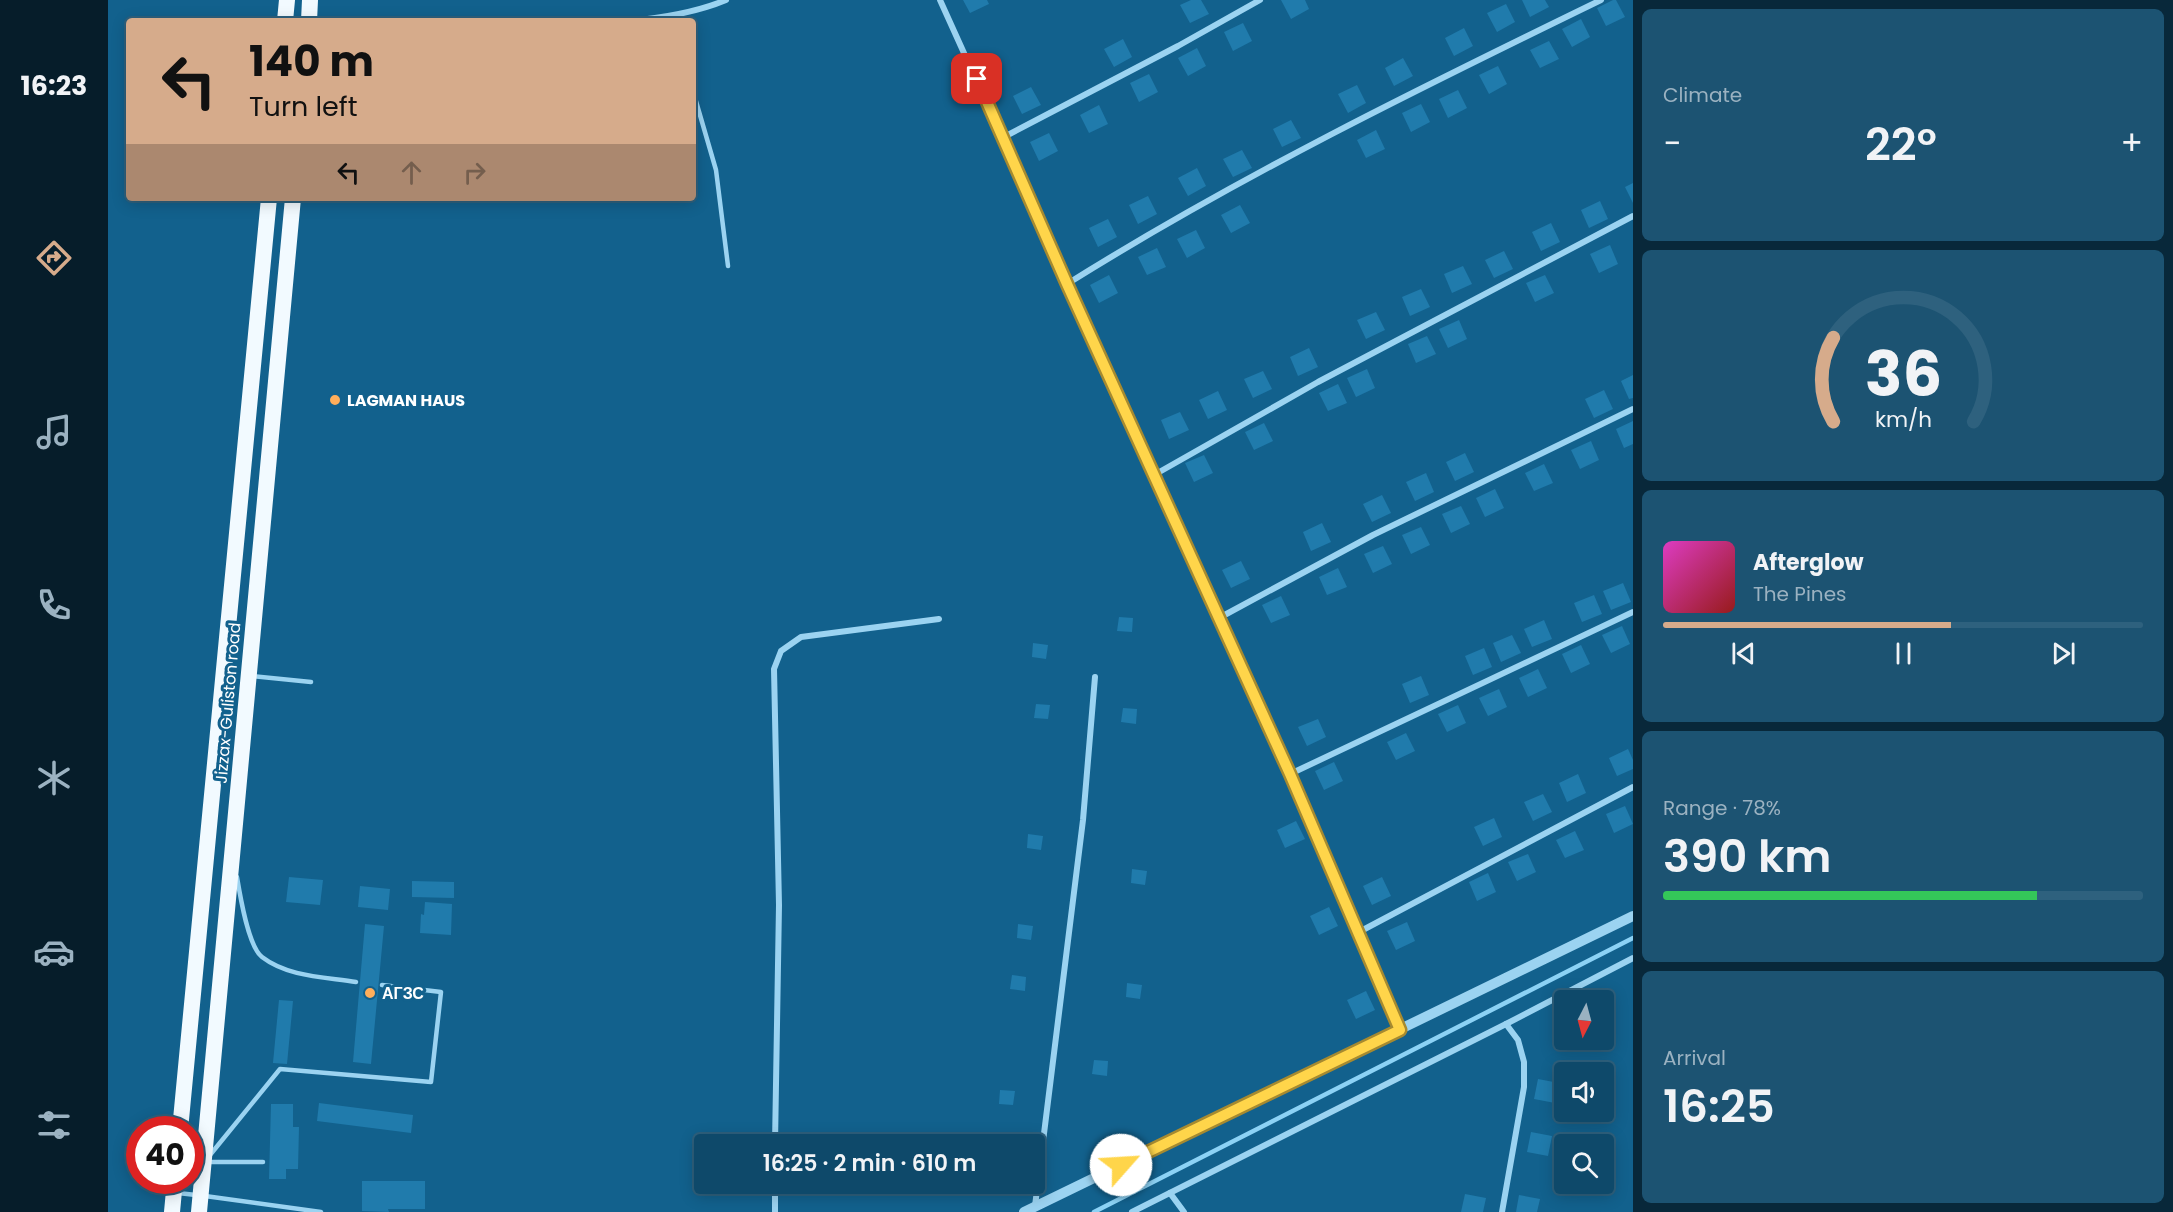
<!DOCTYPE html>
<html lang="en">
<head>
<meta charset="utf-8">
<style>
	body { margin:0; font-family:Poppins,sans-serif; background:#1c5372; color:#f1f3f6; height:100vh; display:flex; flex-direction:column; font-size:22px; white-space:nowrap }
	* { box-sizing:border-box; margin:0 }
	p { font-size:20px; color:#9bb2c1 }
	.icon { flex:none; width:33px; height:33px; fill:none; stroke:currentColor; stroke-width:2; stroke-linecap:round; stroke-linejoin:round }
	.map { position:relative; flex:1; overflow:hidden }
	.sheet { display:flex; flex-direction:column; gap:9px; padding:9px; background:#08283a; width:540px }
	.sheet>* { flex:none }
	.top-card { position:absolute; left:18px; top:18px; width:570px; height:183px; border-radius:6px; box-shadow:0 3px 15px #0003,0 0 0 2px #2e617e; background:#d6ab8b; color:#111; overflow:hidden }
	.needle { width:39px; rotate:186deg }
	.fabs { position:absolute; left:1446px; top:990px; display:grid; gap:12px }
	.fabs a { display:grid; place-items:center; width:60px; height:60px; border-radius:6px; background:#0e496a; box-shadow:0 3px 15px #0003,0 0 0 2px #2e617e; font-size:30px }
	.speed { position:absolute; left:18px; top:1116px; display:flex; gap:12px; font-size:30px; font-weight:700; text-align:center }
	.speed>* { display:grid; place-content:center; width:78px; height:78px; border-radius:50%; background:#0e496a; box-shadow:0 3px 15px #0003,0 0 0 2px #2e617e; line-height:1 }
	.speed .limit { border:9px solid #d22; background:#fff; color:#111 }
	.pin { position:absolute; display:grid; place-items:center; width:51px; height:51px; color:#fff; margin:-26px; border-radius:12px; box-shadow:0 3px 9px #0006 }
	.me { position:absolute; width:66px; margin:-33px; rotate:64deg; stroke-linejoin:round; filter:drop-shadow(0 0 4px #0008) }
	.turn { display:flex; align-items:center; gap:21px; height:126px; padding:0 24px; font-size:27px }
	.turn .icon { width:78px; height:78px; stroke-width:2.5 }
	.turn b { display:block; font-size:42px; line-height:51px }
	.lanes { display:flex; align-items:center; height:57px; padding:0 24px; background:#0003; justify-content:center; gap:30px; direction:ltr }
	.lanes .off { opacity:.35 }
	.big { font-size:45px; font-weight:600; line-height:1.1 }
	.sheet .card { flex:1; display:flex; flex-direction:column; justify-content:center; gap:9px; min-width:0; padding:0 21px; border-radius:9px; background:#1c5372 }
	.sheet .dial { align-items:center; gap:0 }
	.dial svg { height:156px; overflow:visible; fill:none; stroke:#2e617e; stroke-width:7; stroke-linecap:round; text-anchor:middle }
	.dial text { fill:#f1f3f6; stroke:none }
	.song { display:flex; align-items:center; gap:18px }
	.cover { width:72px; height:72px; border-radius:9px; background:linear-gradient(135deg,hsl(310 70% 55%),hsl(0 70% 35%)) }
	.played { height:6px; border-radius:3px; background:linear-gradient(90deg,#d6ab8b 60%,#2e617e 60%) }
	.keys { display:flex; justify-content:space-around; direction:ltr }
	.heat { display:flex; justify-content:space-between; align-items:center; font-size:33px; direction:ltr }
	.charge { height:9px; border-radius:4px; background:linear-gradient(90deg,#34c759 78%,#2e617e 0) }
	.trip { position:absolute; left:586px; top:1134px; width:351px; height:60px; border-radius:6px; background:#0e496a; box-shadow:0 3px 15px #0003,0 0 0 2px #2e617e; font-weight:600; line-height:60px; text-align:center }
	main { display:flex; flex:1; min-height:0 }
	.dock { display:flex; flex-direction:column; width:108px; justify-content:space-around; align-items:center; background:#061d2a; color:#9bb2c1 }
	.dock .icon { width:42px; height:42px }
	.dock .active { color:#d6ab8b }
	.dock b { font-size:27px; color:#f1f3f6 }
	.map>svg:first-child { display:block }
	.lines { fill:none; stroke-linecap:round; stroke-linejoin:round }
	.stream { stroke:#8cd2f5; stroke-width:4.5 }
	.building { fill:#207bac }
	.service { stroke:#9bd3f1; stroke-width:4.5 }
	.minor { stroke:#9bd3f1; stroke-width:6 }
	.tertiary { stroke:#9bd3f1; stroke-width:10 }
	.trunk { stroke:#f2faff; stroke-width:16 }
	.route-casing { stroke:#a68a30; stroke-width:15 }
	.route { stroke:#ffd54a; stroke-width:10 }
	.poi-dot { fill:#ffae5b; stroke:#12618d; stroke-width:2 }
	.labels { text-anchor:middle; dominant-baseline:central; stroke-width:6; stroke-linejoin:round; paint-order:stroke }
	.poi-label { font-size:16px; font-weight:bold; fill:#fff; stroke:#12618d; text-anchor:start }
	.street-label { font-size:16px; fill:#fff; stroke:#12618d }
</style>
</head>
<body>
<main>
<nav class="dock">
<b>16:23</b>
<svg class="icon active" aria-label="directions" viewBox="0 0 24 24"><path d="M12 3l9 9-9 9-9-9zM9 14v-3h6M13 9l2 2-2 2"/></svg>
<svg class="icon" aria-label="music" viewBox="0 0 24 24"><path d="M9 18V5l10-2v13"/><circle cx="6" cy="18" r="3"/><circle cx="16" cy="16" r="3"/></svg>
<svg class="icon" aria-label="phone" viewBox="0 0 24 24"><path d="M5 4h4l2 5-3 2q2 4 5 5l2-3 5 2v4C11 20 4 13 5 4z"/></svg>
<svg class="icon" aria-label="climate" viewBox="0 0 24 24"><path d="M12 3v18M4 7l16 10M4 17L20 7"/></svg>
<svg class="icon" aria-label="car" viewBox="0 0 24 24"><path d="M5 17H2v-5l4-1 3-4h7l3 4 3 1v5h-3M9 17h6M6 11h13"/><circle cx="7" cy="17" r="2"/><circle cx="17" cy="17" r="2"/></svg>
<svg class="icon" aria-label="filters" viewBox="0 0 24 24"><path d="M4 7h16M4 17h16"/><circle cx="9" cy="7" r="2"/><circle cx="15" cy="17" r="2"/></svg>
</nav>
<div class="map">
<svg width="1525" height="1212" viewBox="0 0 1525 1212">
	<rect width="100%" height="100%" fill="#12618d"/>
	<g class="lines">
		<polyline class="stream" points="986,1212 1525,938"/>
	</g>
	<g class="building">
		<polygon points="855,0 879,0 881,4 862,13"/>
		<polygon points="1083,0 1093,0 1101,14 1082,23 1072,5"/>
		<polygon points="1173,0 1197,0 1201,9 1183,19"/>
		<polygon points="1414,0 1437,0 1441,7 1422,17"/>
		<polygon points="1505,0 1508,0 1517,17 1498,26 1489,8"/>
		<polygon points="1398,4 1407,22 1389,32 1379,13"/>
		<polygon points="1473,19 1482,37 1464,47 1454,29"/>
		<polygon points="1135,23 1144,41 1125,51 1116,32"/>
		<polygon points="1356,28 1365,46 1346,56 1337,38"/>
		<polygon points="1015,39 1024,57 1006,67 996,49"/>
		<polygon points="1441,41 1451,59 1432,68 1422,50"/>
		<polygon points="1089,48 1098,66 1080,76 1070,58"/>
		<polygon points="1295,58 1305,76 1286,86 1277,68"/>
		<polygon points="1390,66 1399,84 1381,94 1371,75"/>
		<polygon points="1041,74 1050,92 1031,102 1022,83"/>
		<polygon points="1249,85 1258,103 1240,113 1230,94"/>
		<polygon points="923,87 933,105 914,114 905,96"/>
		<polygon points="1350,90 1359,108 1340,118 1331,99"/>
		<polygon points="1313,104 1322,122 1303,132 1294,113"/>
		<polygon points="991,105 1000,124 981,133 972,115"/>
		<polygon points="1183,120 1193,138 1174,147 1165,129"/>
		<polygon points="1268,130 1277,149 1258,158 1249,140"/>
		<polygon points="941,133 950,151 931,161 922,142"/>
		<polygon points="1134,150 1144,168 1125,177 1115,159"/>
		<polygon points="1089,168 1098,186 1080,196 1070,178"/>
		<polygon points="1525,183 1525,203 1517,187"/>
		<polygon points="1040,196 1049,214 1030,224 1021,205"/>
		<polygon points="1492,201 1500,219 1481,228 1473,210"/>
		<polygon points="1132,205 1142,223 1123,233 1113,215"/>
		<polygon points="1000,219 1009,237 990,247 981,228"/>
		<polygon points="1443,223 1452,242 1433,251 1424,232"/>
		<polygon points="1088,230 1097,248 1079,258 1069,239"/>
		<polygon points="1502,245 1510,264 1491,273 1482,254"/>
		<polygon points="1049,248 1058,267 1039,275 1030,257"/>
		<polygon points="1396,251 1405,269 1386,278 1377,260"/>
		<polygon points="1355,266 1364,284 1344,293 1336,274"/>
		<polygon points="1001,275 1010,293 991,303 982,285"/>
		<polygon points="1437,275 1446,293 1427,302 1418,283"/>
		<polygon points="1313,289 1322,307 1302,316 1294,297"/>
		<polygon points="1268,312 1277,330 1258,339 1249,320"/>
		<polygon points="1351,320 1359,339 1340,348 1331,329"/>
		<polygon points="1319,336 1328,354 1308,363 1300,344"/>
		<polygon points="1201,348 1210,367 1190,376 1182,357"/>
		<polygon points="1259,369 1267,388 1248,397 1239,378"/>
		<polygon points="1155,371 1164,389 1145,398 1136,379"/>
		<polygon points="1525,375 1525,398 1521,399 1513,381"/>
		<polygon points="1230,384 1239,403 1220,411 1211,393"/>
		<polygon points="1496,390 1505,409 1486,418 1477,399"/>
		<polygon points="1110,391 1119,410 1100,419 1091,400"/>
		<polygon points="1072,412 1081,430 1061,439 1053,420"/>
		<polygon points="1525,421 1525,444 1516,448 1508,429"/>
		<polygon points="1156,423 1165,441 1146,450 1137,432"/>
		<polygon points="1483,441 1491,460 1472,469 1463,450"/>
		<polygon points="1357,453 1366,472 1347,481 1338,462"/>
		<polygon points="1096,455 1105,473 1086,482 1077,463"/>
		<polygon points="1436,464 1445,483 1426,491 1417,473"/>
		<polygon points="1318,473 1326,492 1307,501 1298,482"/>
		<polygon points="1387,489 1396,508 1377,517 1368,498"/>
		<polygon points="1274,495 1283,513 1264,522 1255,504"/>
		<polygon points="1353,506 1362,524 1343,533 1334,514"/>
		<polygon points="1214,523 1223,542 1203,551 1195,532"/>
		<polygon points="1313,527 1322,545 1303,554 1294,535"/>
		<polygon points="1275,546 1284,564 1265,573 1256,554"/>
		<polygon points="1133,561 1142,579 1123,588 1114,570"/>
		<polygon points="1230,568 1239,587 1219,595 1211,577"/>
		<polygon points="1515,583 1523,602 1503,610 1495,591"/>
		<polygon points="1486,595 1494,614 1474,622 1466,603"/>
		<polygon points="1173,596 1182,615 1163,623 1154,605"/>
		<polygon points="1011,617 1025,618 1024,632 1009,631"/>
		<polygon points="1436,620 1444,639 1424,647 1416,629"/>
		<polygon points="1514,626 1522,644 1503,653 1494,635"/>
		<polygon points="1404,635 1413,653 1393,662 1385,643"/>
		<polygon points="925,643 940,645 938,659 924,657"/>
		<polygon points="1473,645 1482,664 1463,673 1454,654"/>
		<polygon points="1376,648 1384,667 1365,675 1357,656"/>
		<polygon points="1430,669 1439,688 1420,697 1411,678"/>
		<polygon points="1313,676 1321,695 1302,703 1294,684"/>
		<polygon points="1391,689 1399,707 1380,716 1371,698"/>
		<polygon points="928,704 942,705 940,719 926,718"/>
		<polygon points="1350,705 1358,723 1339,732 1330,714"/>
		<polygon points="1015,708 1029,709 1028,724 1013,722"/>
		<polygon points="1210,719 1218,737 1199,746 1190,727"/>
		<polygon points="1298,733 1307,751 1288,760 1279,742"/>
		<polygon points="1520,749 1525,760 1525,769 1509,776 1501,758"/>
		<polygon points="1226,762 1235,781 1216,790 1207,771"/>
		<polygon points="1470,774 1478,793 1459,802 1451,783"/>
		<polygon points="1435,794 1444,812 1425,821 1416,802"/>
		<polygon points="1517,806 1525,824 1506,833 1498,814"/>
		<polygon points="1386,818 1394,837 1375,846 1366,827"/>
		<polygon points="1188,821 1197,839 1177,848 1169,830"/>
		<polygon points="1467,831 1476,850 1457,858 1448,840"/>
		<polygon points="920,834 935,836 933,850 919,848"/>
		<polygon points="1420,854 1428,872 1409,881 1400,862"/>
		<polygon points="1024,869 1039,871 1037,885 1023,883"/>
		<polygon points="1380,873 1388,892 1369,901 1361,882"/>
		<polygon points="181,877 215,880 212,905 178,902"/>
		<polygon points="1274,877 1283,896 1264,905 1255,886"/>
		<polygon points="304,881 346,882 346,898 304,897"/>
		<polygon points="252,886 282,889 280,910 250,907"/>
		<polygon points="317,902 344,904 343,935 312,933 313,914 316,915"/>
		<polygon points="1221,907 1230,926 1211,935 1202,916"/>
		<polygon points="1299,922 1307,941 1288,950 1279,931"/>
		<polygon points="257,924 276,926 263,1064 245,1062"/>
		<polygon points="910,924 925,926 923,940 909,938"/>
		<polygon points="904,975 918,977 917,991 902,989"/>
		<polygon points="1019,983 1034,985 1032,999 1018,997"/>
		<polygon points="1258,991 1267,1010 1248,1019 1239,1000"/>
		<polygon points="171,1000 185,1001 179,1064 165,1063"/>
		<polygon points="986,1060 1000,1061 999,1076 984,1074"/>
		<polygon points="1430,1079 1451,1083 1447,1103 1426,1099"/>
		<polygon points="892,1090 907,1091 905,1105 891,1104"/>
		<polygon points="211,1103 305,1115 303,1133 209,1121"/>
		<polygon points="163,1104 185,1104 185,1127 191,1127 190,1169 178,1169 178,1179 161,1179"/>
		<polygon points="1423,1132 1444,1136 1440,1156 1419,1152"/>
		<polygon points="254,1181 317,1181 317,1209 280,1209 281,1212 254,1211"/>
		<polygon points="1357,1194 1378,1198 1375,1212 1353,1212"/>
		<polygon points="1411,1195 1432,1199 1429,1212 1408,1212"/>
	</g>
	<g class="lines">
		<g class="service">
			<polyline points="585,91 608,170 620,266"/>
			<polyline points="144,676 203,682"/>
			<path d="M129,877c3,18 11,69 25,80 26,20 63,20 94,25"/>
			<polyline points="102,1155 172,1069 323,1082 333,992 274,985"/>
			<polyline points="100,1162 155,1162"/>
			<polyline points="70,1193 88,1195"/>
			<polyline points="97,1196 213,1212"/>
		</g>
		<g class="minor">
			<polyline points="832,0 1182,774 1292,1030"/>
			<path d="M521,21c33,-3 66,-8 97,-21"/>
			<polyline points="896,137 1070,46 1152,0"/>
			<path d="M959,284c171,-107 353,-196 534,-284"/>
			<polyline points="1046,475 1210,382 1525,216"/>
			<polyline points="1111,618 1265,535 1525,409"/>
			<polyline points="1182,774 1525,612"/>
			<polyline points="1251,932 1525,787"/>
			<polyline points="667,1144 671,905 666,669 673,651 693,637 831,619"/>
			<polyline points="667,1184 667,1212"/>
			<polyline points="1062,1193 1076,1212"/>
			<polyline points="927,1206 975,820 987,677"/>
			<polyline points="1024,1212 1398,1024 1525,958"/>
			<polyline points="1394,1212 1416,1087 1416,1062 1410,1040 1398,1024"/>
		</g>
		<polyline class="tertiary" points="916,1212 1525,916"/>
		<g class="trunk">
			<polyline points="177,21 179,0"/>
			<polyline points="201,21 202,0"/>
			<polyline points="72,1130 161,198"/>
			<polyline points="64,1212 67,1180"/>
			<polyline points="91,1212 185,198"/>
		</g>
	</g>
	<g class="lines">
		<defs>
			<polyline id="route" points="869,79 959,284 1182,774 1292,1030 1013,1165"/>
		</defs>
		<use href="#route" class="route-casing"/>
		<use href="#route" class="route"/>
	</g>
	<g class="poi-dot">
		<circle cx="227" cy="400" r="6"/>
		<circle cx="262" cy="993" r="6"/>
	</g>
	<g class="labels">
		<g class="poi-label">
			<text x="239" y="400">LAGMAN HAUS</text>
			<text x="274" y="993">АГЗС</text>
		</g>
		<g class="street-label">
			<text transform="translate(120 703) rotate(-85)">Jizzax-Guliston road</text>
		</g>
	</g>
</svg>
<div class="fabs">
<a><svg class="needle" viewBox="-14 -14 28 28"><path d="M0-13l5 13h-10z" fill="#e53935"/><path d="M0 13l5-13h-10z" fill="#9bb2c1"/></svg></a>
<a><svg class="icon" aria-label="sound" viewBox="0 0 24 24"><path d="M4 9h4l5-4v14l-5-4H4zM17 9q2 3 0 6"/></svg></a>
<a><svg class="icon" aria-label="search" viewBox="0 0 24 24"><circle cx="10" cy="10" r="6"/><path d="M15 15l6 6"/></svg></a>
</div>
<div class="speed"><div class="limit">40</div></div>
<div class="pin" style="left:869px;top:79px;background:#d93025"><svg class="icon" aria-label="arrive" viewBox="0 0 24 24"><path d="M6 21V4h12l-3 4 3 4H6"/></svg></div>
<svg class="me" style="left:1013px;top:1165px" viewBox="-20 -20 40 40"><circle r="19" fill="#fff"/><path d="M0-13L10 11 0 6-10 11z" fill="#ffd54a"/></svg>
<div class="trip">16:25 · 2 min · 610 m</div>
<div class="top-card">
<div class="turn"><svg class="icon" aria-label="left" viewBox="0 0 24 24"><path d="M17 20v-9H6M10 6l-5 5 5 5"/></svg><div><b>140 m</b>Turn left</div></div>
<div class="lanes"><svg class="icon" aria-label="left" viewBox="0 0 24 24"><path d="M17 20v-9H6M10 6l-5 5 5 5"/></svg><svg class="icon off" aria-label="ahead" viewBox="0 0 24 24"><path d="M12 20V5M6 11l6-6 6 6"/></svg><svg class="icon off" aria-label="right" viewBox="0 0 24 24"><path d="M7 20v-9h11M14 6l5 5-5 5"/></svg></div>
</div>
</div>
<section class="sheet">
<div class="card"><p>Climate</p>
<div class="heat"><a>−</a><b class="big">22°</b><a>+</a></div>
</div>
<div class="card dial"><svg viewBox="0 0 100 80">
<path d="M14 69A42 42 0 1 1 86 69"/>
<path d="M14 69A42 42 0 0 1 14 26" stroke="#d6ab8b"/>
<text x="50" y="56" font-size="32" font-weight="700">36</text>
<text x="50" y="72" font-size="11">km/h</text>
</svg></div>
<div class="card">
<div class="song"><i class="cover"></i><div><b>Afterglow</b><p>The Pines</p></div></div>
<div class="played"></div>
<div class="keys"><svg class="icon" aria-label="previous" viewBox="0 0 24 24"><path d="M18 5L8 12l10 7zM5 5v14"/></svg><svg class="icon" aria-label="pause" viewBox="0 0 24 24"><path d="M8 5v14M16 5v14"/></svg><svg class="icon" aria-label="next" viewBox="0 0 24 24"><path d="M6 5l10 7-10 7zM19 5v14"/></svg></div>
</div>
<div class="card"><p>Range · 78%</p><b class="big">390 km</b><div class="charge"></div></div>
<div class="card"><p>Arrival</p><b class="big">16:25</b></div>
</section>
</main>
</body>
</html>
